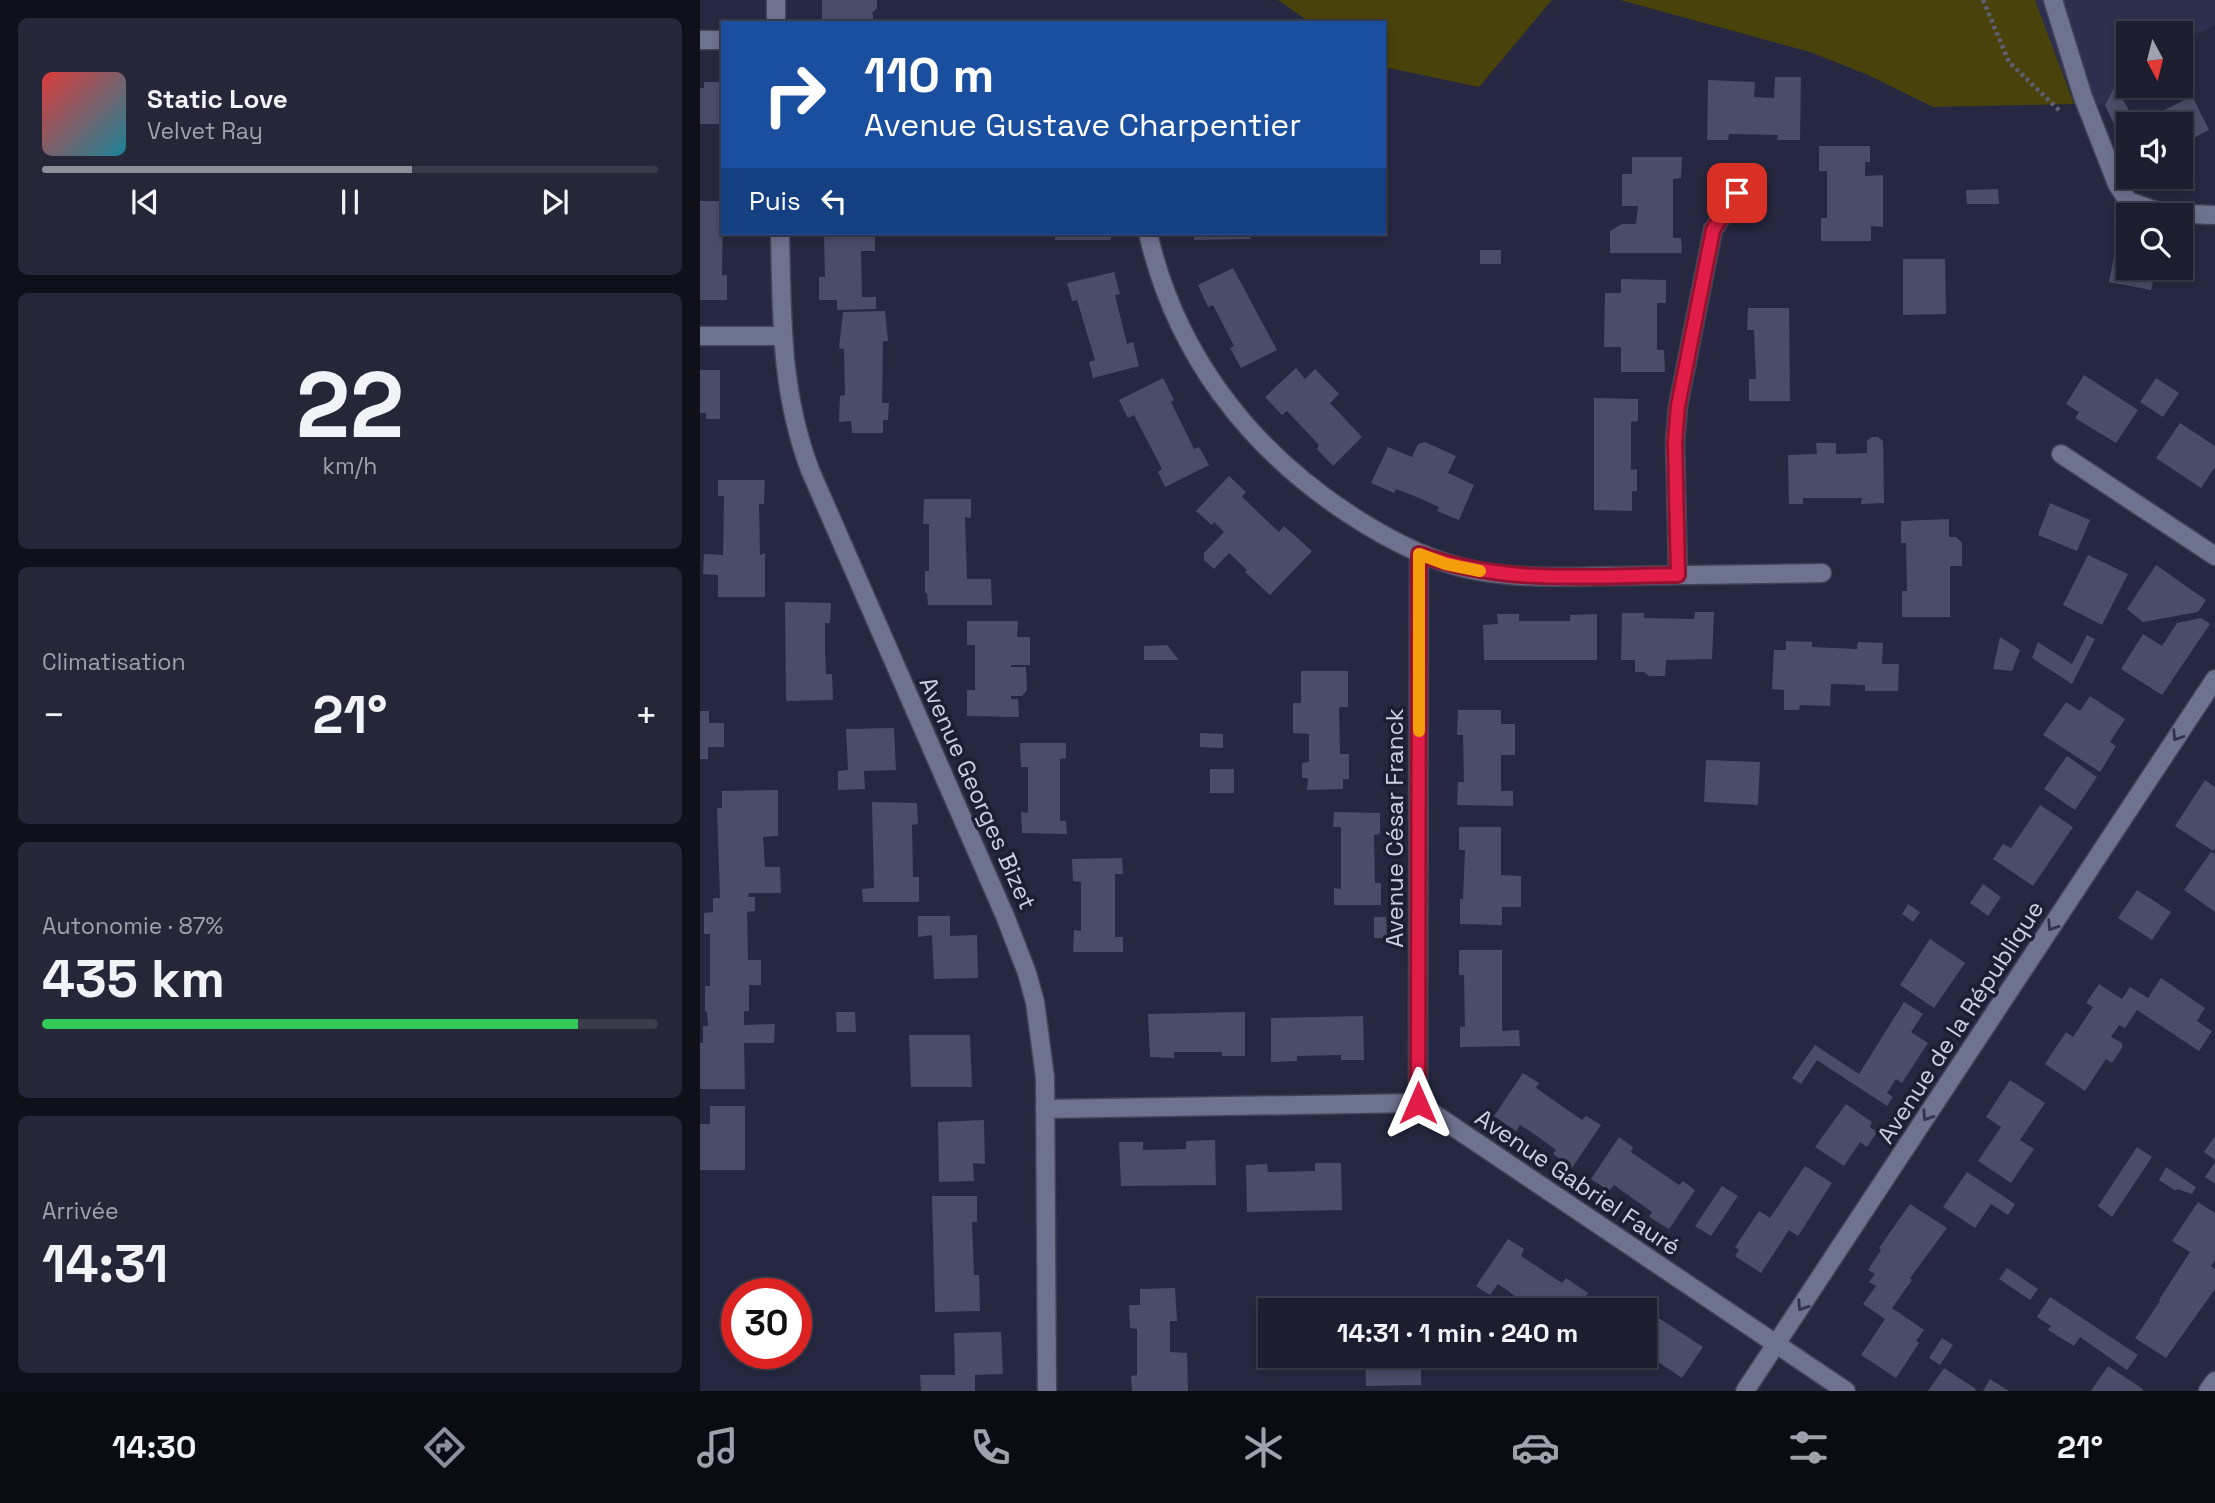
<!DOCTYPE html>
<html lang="fr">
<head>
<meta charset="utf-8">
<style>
	body { margin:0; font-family:"Space Grotesk",sans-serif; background:#252738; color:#f1f3f6; height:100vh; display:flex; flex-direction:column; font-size:26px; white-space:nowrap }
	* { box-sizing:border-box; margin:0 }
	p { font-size:23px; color:#a0a2ab }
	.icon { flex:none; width:38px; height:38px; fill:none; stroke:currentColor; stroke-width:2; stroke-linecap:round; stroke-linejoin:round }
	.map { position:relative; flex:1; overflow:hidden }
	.sheet { display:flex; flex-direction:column; gap:18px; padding:18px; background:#0f101a; width:700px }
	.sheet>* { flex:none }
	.top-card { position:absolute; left:21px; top:21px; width:665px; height:214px; border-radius:0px; box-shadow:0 4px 10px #0003,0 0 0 2px #3a3c4c; background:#1a4fa0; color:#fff; overflow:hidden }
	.needle { width:46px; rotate:173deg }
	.tools { position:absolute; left:1416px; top:21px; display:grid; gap:14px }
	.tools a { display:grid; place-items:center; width:77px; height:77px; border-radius:0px; background:#1c1e30; box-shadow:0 4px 10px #0003,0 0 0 2px #3a3c4c; font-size:35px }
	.speed { position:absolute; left:21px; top:1278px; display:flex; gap:14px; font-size:35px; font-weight:700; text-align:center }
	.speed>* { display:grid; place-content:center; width:91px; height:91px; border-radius:50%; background:#1c1e30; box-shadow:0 4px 10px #0003,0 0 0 2px #3a3c4c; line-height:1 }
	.speed .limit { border:10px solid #d22; background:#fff; color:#111 }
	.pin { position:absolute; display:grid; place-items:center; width:60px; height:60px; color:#fff; margin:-30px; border-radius:14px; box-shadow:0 4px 10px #0006 }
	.me { position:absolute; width:77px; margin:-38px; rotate:0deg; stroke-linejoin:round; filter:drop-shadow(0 0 5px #0008) }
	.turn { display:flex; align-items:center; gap:24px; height:147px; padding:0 28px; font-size:32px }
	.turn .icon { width:91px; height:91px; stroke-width:2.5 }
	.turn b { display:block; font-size:49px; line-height:60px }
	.then { display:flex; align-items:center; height:66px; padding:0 28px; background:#0003; gap:14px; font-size:26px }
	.big { font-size:52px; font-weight:600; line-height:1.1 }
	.sheet .tile { flex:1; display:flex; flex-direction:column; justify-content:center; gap:10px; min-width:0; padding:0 24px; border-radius:10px; background:#252738 }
	.sheet .dial { align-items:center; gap:0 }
	.dial b { font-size:91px; line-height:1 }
	.song { display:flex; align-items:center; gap:21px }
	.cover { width:84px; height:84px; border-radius:10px; background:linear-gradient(135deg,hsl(0 70% 55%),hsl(190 70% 35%)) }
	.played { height:7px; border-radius:4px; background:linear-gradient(90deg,#8c9099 60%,#3a3c4c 60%) }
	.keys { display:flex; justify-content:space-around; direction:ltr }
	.heat { display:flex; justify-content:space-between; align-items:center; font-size:38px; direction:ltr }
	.charge { height:10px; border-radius:5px; background:linear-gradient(90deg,#34c759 87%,#3a3c4c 0) }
	.trip { position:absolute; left:558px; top:1298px; width:399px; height:70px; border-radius:0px; background:#1c1e30; box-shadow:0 4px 10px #0003,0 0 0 2px #3a3c4c; font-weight:600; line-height:70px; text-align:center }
	.dock { display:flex; height:112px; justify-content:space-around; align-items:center; background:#0b0c13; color:#a0a2ab }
	.dock .icon { width:49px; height:49px }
	.dock .selected { color:#8c9099 }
	.dock b { font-size:32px; color:#f1f3f6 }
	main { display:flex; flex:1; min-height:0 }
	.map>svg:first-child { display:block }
	.built { fill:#2c304e }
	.green { fill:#49420a }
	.building { fill:#494d67 }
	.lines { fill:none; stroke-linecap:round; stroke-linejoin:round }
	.minor-casing { stroke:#404256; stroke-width:21 }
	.path { stroke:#5d6075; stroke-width:4.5; stroke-dasharray:3.5 3.5; stroke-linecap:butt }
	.minor { stroke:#6d728e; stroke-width:18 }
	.oneway { stroke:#30334b }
	.route-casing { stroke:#92132f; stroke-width:18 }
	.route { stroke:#e11d48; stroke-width:12 }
	.slow { stroke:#f59e0b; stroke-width:12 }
	.labels { text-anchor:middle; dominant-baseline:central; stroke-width:7; stroke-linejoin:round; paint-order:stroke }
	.street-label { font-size:24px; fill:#cdd0e0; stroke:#1b1e35 }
</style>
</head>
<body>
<main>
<section class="sheet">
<div class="tile">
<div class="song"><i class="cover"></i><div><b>Static Love</b><p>Velvet Ray</p></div></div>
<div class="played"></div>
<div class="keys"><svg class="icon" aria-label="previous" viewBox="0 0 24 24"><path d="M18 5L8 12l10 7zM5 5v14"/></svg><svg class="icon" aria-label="pause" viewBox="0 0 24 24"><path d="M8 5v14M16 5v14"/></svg><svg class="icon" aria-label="next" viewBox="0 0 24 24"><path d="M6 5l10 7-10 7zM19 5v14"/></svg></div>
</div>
<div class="tile dial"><b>22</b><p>km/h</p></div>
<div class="tile"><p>Climatisation</p>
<div class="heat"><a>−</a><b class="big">21°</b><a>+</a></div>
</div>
<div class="tile"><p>Autonomie · 87%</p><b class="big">435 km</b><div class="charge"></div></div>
<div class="tile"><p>Arrivée</p><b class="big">14:31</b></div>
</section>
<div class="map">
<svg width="1515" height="1391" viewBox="0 0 1515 1391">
	<rect width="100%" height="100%" fill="#252840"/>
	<polygon class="built" points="1335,0 1515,0 1515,25 1481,43 1480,33 1428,33 1428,72 1422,75 1405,105 1374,104"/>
	<g class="green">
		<polygon points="578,0 852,0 779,87 684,67 684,23 611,23"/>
		<polygon points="920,0 1335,0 1374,104 1233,107 1168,75 1110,52"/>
	</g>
	<g class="building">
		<polygon points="122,0 177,0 177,8 171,14 173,14 173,23 122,23"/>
		<polygon points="369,19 369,23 328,23 328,20"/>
		<polygon points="1075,77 1101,77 1100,140 1077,140 1078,135 1029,134 1028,140 1007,140 1008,80 1055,82 1054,97 1074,98"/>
		<polygon points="4,82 23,82 23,124 0,124 0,88 4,88"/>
		<polygon points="1415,86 1437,124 1428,124 1428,128 1418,133 1405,105"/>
		<polygon points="1492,96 1509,130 1480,145 1480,124 1437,124"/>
		<polygon points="1119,146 1170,146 1170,162 1165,162 1165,176 1183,175 1183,227 1171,226 1171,241 1121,241 1121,218 1127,218 1127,171 1119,171"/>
		<polygon points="932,157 982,157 981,178 973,179 973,238 981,238 982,253 910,253 910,231 922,224 936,224 938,206 922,206 922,174 932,174"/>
		<polygon points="1298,189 1299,204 1267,204 1266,190"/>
		<polygon points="0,201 23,201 22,275 27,275 27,300 0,300"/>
		<polygon points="124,233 175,233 175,251 161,251 162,297 176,297 176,309 137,310 137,300 119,300 119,277 125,277"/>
		<rect x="355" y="233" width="56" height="7"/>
		<polygon points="494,233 550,233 551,239 494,240"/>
		<polygon points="1416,247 1428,249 1428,268 1456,268 1451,290 1409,282"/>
		<rect x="780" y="250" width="21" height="14"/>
		<polygon points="1203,259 1245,259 1246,314 1203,315"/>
		<polygon points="533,268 577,350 541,368 530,348 534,346 513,305 508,307 498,285"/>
		<polygon points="414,272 420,294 415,295 427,344 433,342 439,366 393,378 389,362 395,360 377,300 372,301 367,283"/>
		<polygon points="921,279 966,280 966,303 957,303 957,350 964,350 965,372 921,372 921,347 904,347 905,293 921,293"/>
		<polygon points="1048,308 1089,308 1090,401 1049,401 1049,379 1056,379 1054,330 1047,330"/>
		<polygon points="185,311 188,341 183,341 182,403 189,403 188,420 183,420 183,433 152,433 151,421 139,422 140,396 145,395 144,349 139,348 143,312"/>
		<polygon points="596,368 605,379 615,369 639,394 630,403 662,437 633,466 617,449 619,445 605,430 587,411 582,415 565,397"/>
		<polygon points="0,370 20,370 20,419 6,419 6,413 0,413"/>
		<polygon points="1384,375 1438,410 1416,443 1375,418 1379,412 1366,404"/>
		<polygon points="463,378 474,400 471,402 494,449 499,447 509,465 465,487 458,472 462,469 434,415 428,418 419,400"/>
		<polygon points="1456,378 1479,393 1463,417 1440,402"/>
		<polygon points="894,398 938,399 938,421 931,422 931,470 937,469 937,491 932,491 932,511 894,510"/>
		<polygon points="1480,423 1515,446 1515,467 1501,488 1456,458"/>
		<polygon points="1172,437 1178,437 1183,441 1184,503 1161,504 1162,498 1103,498 1103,504 1089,504 1088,455 1117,454 1116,443 1136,443 1136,454 1167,453 1167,441"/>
		<polygon points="725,442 756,456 748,473 774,485 759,520 737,511 739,507 719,498 696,489 694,493 671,483 688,447 712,457 718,444"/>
		<polygon points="529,476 546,492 542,497 579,532 584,526 612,551 570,595 545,572 547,570 529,553 514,569 504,560 504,553 524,532 514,522 512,525 496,511"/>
		<polygon points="18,480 65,480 64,504 59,504 60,555 65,553 65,597 18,597 18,575 3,574 4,554 23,555 24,496 18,496"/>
		<polygon points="224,499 271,499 271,518 265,517 267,579 291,579 292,605 228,605 227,593 225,593 225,571 229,571 229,524 223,524"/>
		<polygon points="1350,503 1390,520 1377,551 1338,535"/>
		<polygon points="1249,519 1249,537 1256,537 1262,543 1262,566 1250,566 1250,617 1202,617 1202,591 1207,591 1206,543 1201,543 1201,521"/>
		<polygon points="1388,555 1428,574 1402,625 1363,605"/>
		<polygon points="1456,565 1506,600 1498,612 1443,622 1427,609"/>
		<polygon points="85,602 131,603 130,623 125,623 125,651 126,674 132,674 133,700 86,701"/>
		<polygon points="995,612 1014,612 1012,659 966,660 965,676 949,676 944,672 935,672 935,660 921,660 922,613 944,613 944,618 994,619"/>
		<polygon points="797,614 819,614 819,621 870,621 870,615 897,614 897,660 784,660 783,625 798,624"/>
		<polygon points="1501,618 1510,624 1462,695 1421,669 1443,634 1462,646 1477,623"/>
		<polygon points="267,621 318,621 317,637 330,637 330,665 311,665 311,667 326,667 327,690 322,696 311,696 311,699 318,699 319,717 267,716 267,690 275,690 275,645 267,645"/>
		<polygon points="1387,635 1395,639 1372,684 1332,658 1338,642 1372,664"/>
		<polygon points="1300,637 1320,650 1312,671 1293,669"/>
		<polygon points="1086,641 1112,642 1112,647 1157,649 1158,642 1183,643 1182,664 1199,664 1198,691 1165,691 1165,685 1131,684 1130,706 1100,705 1099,710 1084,710 1084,690 1072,689 1074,650 1086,650"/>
		<polygon points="467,645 479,660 444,660 444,646"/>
		<polygon points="601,671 648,671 648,707 639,707 640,754 649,754 649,779 643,779 643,789 607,790 608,778 602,778 602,763 609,762 609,734 593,733 593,703 601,703"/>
		<polygon points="1390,696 1425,719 1410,742 1416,746 1400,772 1343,735 1366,702 1380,711"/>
		<polygon points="758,710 801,710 801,724 815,724 815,755 801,755 801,791 813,791 813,806 757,805 758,782 764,782 763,735 757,735"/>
		<polygon points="0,711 9,711 9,723 24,723 24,747 8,747 8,759 0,759"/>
		<polygon points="194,728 196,770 164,771 165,789 138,790 138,771 148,770 146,729"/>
		<polygon points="500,733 523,734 523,748 500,747"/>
		<polygon points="320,743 366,743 366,758 360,759 360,821 366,821 367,834 322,833 321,812 328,813 328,767 321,767"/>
		<polygon points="1367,756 1397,777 1375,810 1344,789"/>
		<polygon points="1006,760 1060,762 1058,805 1004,802"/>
		<rect x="510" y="769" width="24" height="24"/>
		<polygon points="1505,780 1515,787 1515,848 1513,851 1475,826"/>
		<polygon points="78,790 78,836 63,837 65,867 80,867 81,893 49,893 48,897 55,897 55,911 47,912 48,960 61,960 61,985 49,985 49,1011 44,1011 44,1025 75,1024 74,1043 44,1043 45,1089 0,1089 0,1043 3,1043 3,1026 8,1026 7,1011 5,1012 5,986 10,986 10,934 4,934 4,913 13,912 13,898 20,898 17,808 22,808 22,791"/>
		<polygon points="172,802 217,803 218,824 212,825 213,877 219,877 219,902 163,902 162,889 174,888"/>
		<polygon points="1340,805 1373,827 1333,886 1293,859 1303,844 1311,848"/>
		<polygon points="634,812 680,813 680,834 674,835 675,883 681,883 681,905 634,905 634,888 641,889 641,827 633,827"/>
		<polygon points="759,827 801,827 801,875 821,876 821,907 802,907 802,925 760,924 760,899 763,899 765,850 759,850"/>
		<polygon points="1511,852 1515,854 1515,912 1484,890"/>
		<polygon points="422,858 423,874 415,874 415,937 423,937 423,952 373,952 374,930 381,931 381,882 373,881 372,859"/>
		<polygon points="1283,884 1301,897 1288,916 1270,903"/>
		<polygon points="1437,890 1471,912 1452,940 1418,918"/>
		<polygon points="1208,904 1220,912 1213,922 1202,914"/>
		<polygon points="218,916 250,916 250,936 277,935 278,978 234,979 232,935 218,937"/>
		<polygon points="674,917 686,917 687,938 674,938"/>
		<polygon points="1230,939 1265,963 1234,1008 1200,985"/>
		<polygon points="759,950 802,950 802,1031 819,1030 820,1046 760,1047 760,1026 765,1027 764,975 759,975"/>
		<polygon points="1461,978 1505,1008 1497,1021 1512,1031 1499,1051 1437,1010 1425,1028 1419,1025 1411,1037 1422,1043 1422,1048 1412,1063 1406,1059 1385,1091 1345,1064 1366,1032 1373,1037 1393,1007 1386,1003 1399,984 1422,999 1430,987 1448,998"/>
		<polygon points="1204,1002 1223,1014 1211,1032 1228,1043 1202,1083 1196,1079 1187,1093 1193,1097 1187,1106 1117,1060 1101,1084 1092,1078 1115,1045 1159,1074"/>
		<polygon points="136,1012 155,1012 156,1032 137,1032"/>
		<polygon points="545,1012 545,1056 522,1056 522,1052 474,1052 474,1058 450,1057 448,1014"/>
		<polygon points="663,1016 664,1060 641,1060 641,1055 597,1056 597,1061 571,1062 571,1018"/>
		<polygon points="209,1035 270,1035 272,1087 211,1087"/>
		<polygon points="823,1073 839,1083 836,1088 882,1120 886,1116 901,1125 872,1168 853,1154 856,1150 837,1136 820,1125 816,1131 794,1116"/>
		<polygon points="1310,1080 1345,1103 1320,1140 1334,1149 1311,1183 1278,1161 1301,1127 1286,1117"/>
		<polygon points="1146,1104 1172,1122 1170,1127 1177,1132 1167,1147 1160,1142 1144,1166 1115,1147"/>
		<polygon points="10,1106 45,1106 45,1170 0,1170 0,1124 10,1124"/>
		<polygon points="284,1120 285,1164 273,1163 274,1181 239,1182 238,1122"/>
		<polygon points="1515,1136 1515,1160 1504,1152"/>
		<polygon points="919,1137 933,1147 931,1152 979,1185 983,1181 995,1190 969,1229 949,1217 952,1212 914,1185 909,1191 891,1179"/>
		<polygon points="515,1140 516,1185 421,1186 419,1142 443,1142 443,1150 486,1149 486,1141"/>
		<polygon points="1437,1147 1452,1157 1412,1217 1398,1206"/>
		<polygon points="1515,1162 1515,1184 1505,1177"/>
		<polygon points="615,1163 641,1163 642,1210 547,1212 546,1165 567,1164 568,1172 615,1171"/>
		<polygon points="1105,1166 1132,1183 1098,1236 1089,1230 1061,1273 1035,1256 1039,1250 1035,1247 1059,1211 1070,1218"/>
		<polygon points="1466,1167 1496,1187 1492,1194 1477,1189 1476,1191 1459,1180"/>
		<polygon points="1267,1172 1315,1204 1308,1215 1291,1204 1275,1228 1243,1207"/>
		<polygon points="1022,1186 1038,1196 1011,1236 995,1226"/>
		<polygon points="232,1196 277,1196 277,1222 272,1222 273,1247 274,1275 279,1275 280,1311 235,1312"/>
		<polygon points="1498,1202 1515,1213 1515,1260 1511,1266 1515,1269 1515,1289 1466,1358 1435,1338 1460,1301 1459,1300 1490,1252 1472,1241"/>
		<polygon points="1210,1204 1247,1228 1210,1278 1212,1280 1192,1308 1224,1330 1216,1341 1219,1343 1196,1378 1161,1355 1185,1319 1163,1304 1176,1286 1169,1282 1175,1274 1168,1270 1181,1250 1179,1248"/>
		<polygon points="808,1239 824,1249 821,1256 862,1283 866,1278 888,1293 883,1300 899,1311 837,1311 798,1284 790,1295 776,1286"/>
		<polygon points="1307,1268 1338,1289 1330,1300 1299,1279"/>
		<polygon points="475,1288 477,1321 470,1321 470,1352 487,1353 488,1391 432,1391 431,1376 437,1375 437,1329 430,1328 429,1305 440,1305 440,1289"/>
		<polygon points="1350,1297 1438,1355 1427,1370 1380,1337 1374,1346 1348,1330 1351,1326 1337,1317"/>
		<polygon points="945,1309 1003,1347 982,1378 945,1353"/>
		<polygon points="301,1332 303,1374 275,1375 275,1391 221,1391 220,1375 255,1375 254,1333"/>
		<polygon points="1242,1338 1253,1345 1240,1365 1229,1358"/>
		<polygon points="665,1356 721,1356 721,1385 666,1386"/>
		<polygon points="911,1356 937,1356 927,1370 909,1359"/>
		<polygon points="1408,1366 1443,1389 1442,1391 1391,1391"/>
		<polygon points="1244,1368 1276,1389 1275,1391 1228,1391"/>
		<polygon points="1290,1379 1309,1391 1283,1391"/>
	</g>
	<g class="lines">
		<defs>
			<g id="minor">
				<polyline points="76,0 76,23"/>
				<polyline points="1353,0 1383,97 1417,184 1428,201 1462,213 1515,215"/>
				<polyline points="0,40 23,40"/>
				<path d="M80,233c2,84 0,157 30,237l195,446 22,57 8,29 10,75 2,314"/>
				<path d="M448,233c27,119 99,214 201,281 38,25 79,47 124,56 49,10 99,6 148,6 67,-1 134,-2 201,-3"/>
				<polyline points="0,336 82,336"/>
				<polyline points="1361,454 1515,556"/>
				<polyline points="978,575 975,441 978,406 1013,230 1037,193"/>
				<polyline points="718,1103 719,554"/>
				<polyline points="345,1109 718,1103 1146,1391"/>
				<polyline points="1045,1391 1515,679"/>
				<polyline points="1508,1391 1515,1381"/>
			</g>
		</defs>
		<use href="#minor" class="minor-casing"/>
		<polyline class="path" points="1283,0 1309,62 1361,112"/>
		<use href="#minor" class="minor"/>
	</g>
	<defs><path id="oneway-chevron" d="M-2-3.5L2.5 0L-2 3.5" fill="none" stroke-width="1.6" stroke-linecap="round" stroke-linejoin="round" transform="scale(1.75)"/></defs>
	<g class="oneway">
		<use href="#oneway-chevron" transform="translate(1477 736) rotate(123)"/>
		<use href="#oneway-chevron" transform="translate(1352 926) rotate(123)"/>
		<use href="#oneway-chevron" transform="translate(1227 1116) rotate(123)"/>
		<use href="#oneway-chevron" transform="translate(1102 1306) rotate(123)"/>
	</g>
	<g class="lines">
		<defs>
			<path id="route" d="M718,1103l1,-549c84,31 172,22 259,21l-3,-134 3,-35 35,-176 24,-37"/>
		</defs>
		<use href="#route" class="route-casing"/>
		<use href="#route" class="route"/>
		<polyline class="slow" points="719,731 719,554 746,564 780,571"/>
	</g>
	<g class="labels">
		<g class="street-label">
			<text transform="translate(278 793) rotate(66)">Avenue Georges Bizet</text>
			<text transform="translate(694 828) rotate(-90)">Avenue César Franck</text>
			<text transform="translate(1260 1022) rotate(-57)">Avenue de la République</text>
			<text transform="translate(878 1182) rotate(34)">Avenue Gabriel Fauré</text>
		</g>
	</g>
</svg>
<div class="tools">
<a><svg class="needle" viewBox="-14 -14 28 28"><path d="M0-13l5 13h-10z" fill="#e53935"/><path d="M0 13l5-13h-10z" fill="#a0a2ab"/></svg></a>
<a><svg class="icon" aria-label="sound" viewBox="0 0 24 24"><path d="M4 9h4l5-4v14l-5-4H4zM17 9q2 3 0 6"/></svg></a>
<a><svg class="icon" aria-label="search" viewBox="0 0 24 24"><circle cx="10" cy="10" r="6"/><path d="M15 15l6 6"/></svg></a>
</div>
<div class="speed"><div class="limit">30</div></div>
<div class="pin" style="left:1037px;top:193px;background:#d93025"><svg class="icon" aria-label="arrive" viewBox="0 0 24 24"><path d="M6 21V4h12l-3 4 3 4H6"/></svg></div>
<svg class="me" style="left:718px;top:1103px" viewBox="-20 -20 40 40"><path d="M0-17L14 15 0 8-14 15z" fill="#e11d48" stroke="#fff" stroke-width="4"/></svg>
<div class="trip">14:31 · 1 min · 240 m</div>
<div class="top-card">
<div class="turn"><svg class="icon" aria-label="right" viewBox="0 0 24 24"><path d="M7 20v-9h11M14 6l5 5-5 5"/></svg><div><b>110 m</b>Avenue Gustave Charpentier</div></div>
<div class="then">Puis<svg class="icon" aria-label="left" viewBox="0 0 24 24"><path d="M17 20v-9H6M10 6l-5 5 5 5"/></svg></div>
</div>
</div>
</main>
<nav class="dock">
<b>14:30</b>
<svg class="icon selected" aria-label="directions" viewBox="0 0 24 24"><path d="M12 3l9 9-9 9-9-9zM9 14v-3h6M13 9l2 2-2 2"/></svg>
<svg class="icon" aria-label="music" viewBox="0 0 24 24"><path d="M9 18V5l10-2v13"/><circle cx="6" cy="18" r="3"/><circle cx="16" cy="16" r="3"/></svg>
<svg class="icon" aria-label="phone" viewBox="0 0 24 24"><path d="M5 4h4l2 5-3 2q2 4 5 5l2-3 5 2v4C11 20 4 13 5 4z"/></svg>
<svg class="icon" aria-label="climate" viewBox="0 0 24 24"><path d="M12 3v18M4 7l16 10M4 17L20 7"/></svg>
<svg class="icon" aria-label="car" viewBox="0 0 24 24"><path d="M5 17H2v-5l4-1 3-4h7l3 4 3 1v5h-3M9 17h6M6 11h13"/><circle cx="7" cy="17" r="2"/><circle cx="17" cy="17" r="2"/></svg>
<svg class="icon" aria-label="filters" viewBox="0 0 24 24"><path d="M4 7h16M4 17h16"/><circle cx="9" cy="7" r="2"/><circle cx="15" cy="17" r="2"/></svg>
<b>21°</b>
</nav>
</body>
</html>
